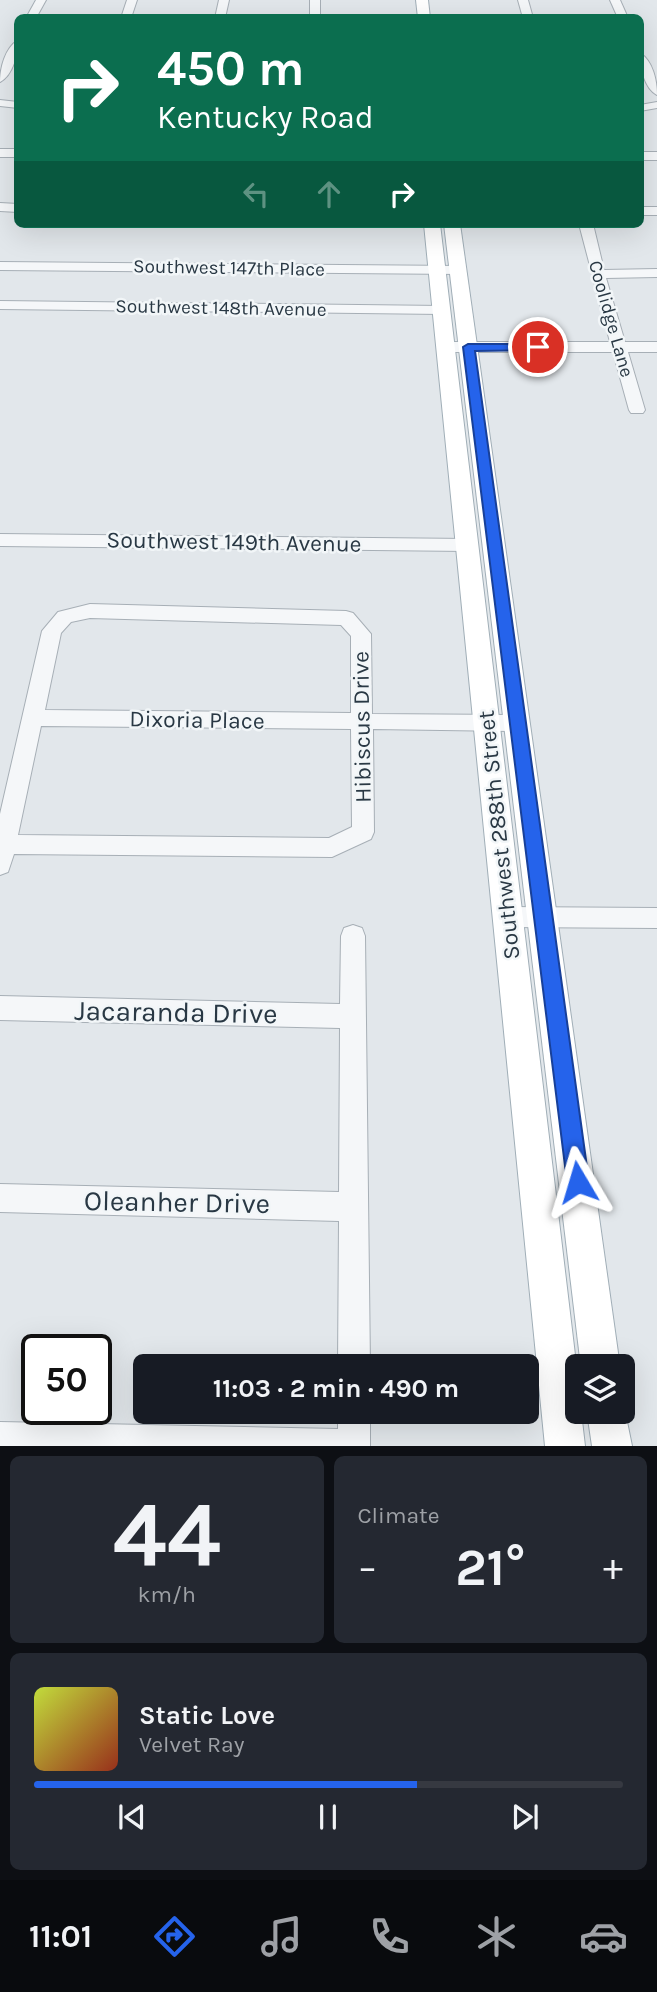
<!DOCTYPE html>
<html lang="en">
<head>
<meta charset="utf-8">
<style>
	body { margin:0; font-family:Karla,sans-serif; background:#242831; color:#f1f3f6; height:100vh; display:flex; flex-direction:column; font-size:26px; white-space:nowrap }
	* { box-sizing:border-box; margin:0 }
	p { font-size:23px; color:#9ea1a6 }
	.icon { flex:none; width:38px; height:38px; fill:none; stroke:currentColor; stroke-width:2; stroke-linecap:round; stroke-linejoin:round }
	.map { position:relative; height:1446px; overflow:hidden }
	.panel { display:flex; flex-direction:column; gap:10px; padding:10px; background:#0d0f14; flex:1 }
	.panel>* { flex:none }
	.top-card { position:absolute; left:14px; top:14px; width:630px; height:214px; border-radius:10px; box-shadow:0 7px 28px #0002; background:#0b6e4f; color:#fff; overflow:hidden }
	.buttons { position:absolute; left:565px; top:1354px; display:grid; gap:14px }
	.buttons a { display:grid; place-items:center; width:70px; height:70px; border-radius:10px; background:#171b24; box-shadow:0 7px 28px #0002; font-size:35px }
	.speed { position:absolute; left:21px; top:1334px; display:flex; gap:14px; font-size:35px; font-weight:700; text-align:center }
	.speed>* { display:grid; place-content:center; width:91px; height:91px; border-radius:50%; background:#171b24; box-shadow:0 7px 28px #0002; line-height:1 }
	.speed .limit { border:4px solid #111; border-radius:10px; background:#fff; color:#111 }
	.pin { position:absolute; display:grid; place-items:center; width:60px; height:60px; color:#fff; margin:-30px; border:4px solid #fff; border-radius:50%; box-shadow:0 2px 7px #0007 }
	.me { position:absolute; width:77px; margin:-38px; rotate:353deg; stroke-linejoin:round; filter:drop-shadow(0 0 5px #0008) }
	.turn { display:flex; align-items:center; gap:24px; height:147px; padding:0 28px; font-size:32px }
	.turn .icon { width:91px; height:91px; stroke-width:2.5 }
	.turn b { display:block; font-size:49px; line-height:60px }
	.lanes { display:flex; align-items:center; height:66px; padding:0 28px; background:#0003; justify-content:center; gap:35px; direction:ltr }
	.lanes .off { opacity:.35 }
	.big { font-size:52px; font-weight:700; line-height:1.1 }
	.panel .tile { flex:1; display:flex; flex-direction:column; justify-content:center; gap:10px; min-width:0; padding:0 24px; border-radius:10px; background:#242831 }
	.panel .dial { align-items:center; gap:0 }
	.dial b { font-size:91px; line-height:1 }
	.song { display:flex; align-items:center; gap:21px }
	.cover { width:84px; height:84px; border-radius:10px; background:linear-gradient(135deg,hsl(70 70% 55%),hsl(10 70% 35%)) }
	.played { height:7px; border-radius:4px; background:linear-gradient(90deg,#2563eb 65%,#363941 65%) }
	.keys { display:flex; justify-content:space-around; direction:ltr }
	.heat { display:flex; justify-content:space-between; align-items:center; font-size:38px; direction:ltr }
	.panel .tiles { flex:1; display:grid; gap:10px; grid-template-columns:1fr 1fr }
	.tile:last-child { grid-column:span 2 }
	.trip { position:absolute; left:133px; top:1354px; width:406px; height:70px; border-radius:10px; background:#171b24; box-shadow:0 7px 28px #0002; font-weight:700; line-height:70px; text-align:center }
	.tab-bar { display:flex; height:112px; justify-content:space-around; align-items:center; background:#090b0e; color:#9ea1a6 }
	.tab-bar .icon { width:49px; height:49px }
	.tab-bar .active { color:#2563eb }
	.tab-bar b { font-size:32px; color:#f1f3f6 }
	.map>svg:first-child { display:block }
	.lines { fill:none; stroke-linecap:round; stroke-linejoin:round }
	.minor-casing { stroke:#a7afb6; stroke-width:2 }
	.major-casing { stroke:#a0aeb7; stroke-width:2 }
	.minor { fill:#f5f7f9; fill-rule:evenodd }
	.major { fill:#fff; fill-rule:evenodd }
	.route { fill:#2563eb; stroke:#184099; stroke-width:2 }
	.labels { text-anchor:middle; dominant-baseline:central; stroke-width:5; stroke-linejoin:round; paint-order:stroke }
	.far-street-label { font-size:19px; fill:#293844; stroke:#f2f6f8 }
	.street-label { font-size:23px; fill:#293844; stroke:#f2f6f8 }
	.near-street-label { font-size:28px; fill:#293844; stroke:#f2f6f8 }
</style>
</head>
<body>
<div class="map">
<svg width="657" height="1446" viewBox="0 0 657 1446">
	<rect width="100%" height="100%" fill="#e2e7eb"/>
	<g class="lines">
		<defs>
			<g id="minor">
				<polygon points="36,0 46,0 36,18 26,18"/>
				<polygon points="127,0 137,0 131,18 121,18"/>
				<polygon points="219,0 229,0 225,18 215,18"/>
				<rect x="310" y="0" width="10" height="18"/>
				<polygon points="518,0 528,0 533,18 523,18"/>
				<polygon points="610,0 620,0 628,18 618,18"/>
				<path d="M18,40c0,14 -5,35 -18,42 0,-14 5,-34 18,-42z"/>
				<path d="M640,53c13,8 17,28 17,42 -13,-7 -17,-28 -17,-42z"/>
				<polygon points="0,100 18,102 18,108 0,106"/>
				<polygon points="657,102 657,108 640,111 640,105"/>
				<rect x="0" y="149" width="18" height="8"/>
				<rect x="640" y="152" width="17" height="8"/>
				<polygon points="0,203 18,204 18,212 0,211"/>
				<rect x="640" y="207" width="17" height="8"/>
				<polygon points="579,224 593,224 604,270 657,269 657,277 606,278 625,342 657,342 657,352 628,352 645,410 643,413 631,413 629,410 613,352 446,352 438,347 446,342 610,342"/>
				<polygon points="0,262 459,266 466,270 459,274 0,270"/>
				<polygon points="0,301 442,306 449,310 442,314 0,309"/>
				<polygon points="0,534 468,539 477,545 468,551 0,546"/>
				<path d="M90,604l256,7 7,2 18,21 1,80 146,1 7,2 3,6 -3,6 -7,2 -145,-2 1,103 -3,7 -39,18 -318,-3 -6,18 -8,3v-61l42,-183 16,-19zM90,618l251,7 10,11v77l-306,-3 16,-77 10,-11zM41,726l310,3 1,98 -23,11 -311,-3z"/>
				<polygon points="507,907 657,908 657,928 507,927 498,924 495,917 498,910"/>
				<polygon points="353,925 362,928 365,936 370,1367 338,1367 339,1221 0,1212 0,1184 339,1192 340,1028 0,1020 0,996 340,1004 341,936 344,928"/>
				<polygon points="338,1412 370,1412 370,1446 0,1446 0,1422 338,1429"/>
			</g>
			<g id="major">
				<polygon points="416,0 428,0 430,18 418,18"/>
				<polygon points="424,224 440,224 578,1380 578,1412 581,1412 585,1446 545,1446"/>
				<polygon points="444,224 460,224 620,1367 581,1367"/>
				<polygon points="623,1402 632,1446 592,1446 587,1412 623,1412"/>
			</g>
		</defs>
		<use href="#minor" class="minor-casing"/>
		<use href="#major" class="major-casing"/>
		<use href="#minor" class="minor"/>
		<use href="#major" class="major"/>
	</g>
	<polygon class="route" points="538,344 542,345 542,350 475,351 589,1182 586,1190 578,1193 570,1190 567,1182 463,347 468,344"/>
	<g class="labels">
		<g class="far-street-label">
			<text transform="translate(229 268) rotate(1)">Southwest 147th Place</text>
			<text transform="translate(221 308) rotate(1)">Southwest 148th Avenue</text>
			<text transform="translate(611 319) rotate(74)">Coolidge Lane</text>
		</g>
		<g class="street-label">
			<text transform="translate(234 542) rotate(1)">Southwest 149th Avenue</text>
			<text transform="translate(197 720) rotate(1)">Dixoria Place</text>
			<text transform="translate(362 727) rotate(-91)">Hibiscus Drive</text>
			<text transform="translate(499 835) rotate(-96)">Southwest 288th Street</text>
		</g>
		<g class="near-street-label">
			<text transform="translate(176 1012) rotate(1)">Jacaranda Drive</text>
			<text transform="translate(177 1202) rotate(1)">Oleanher Drive</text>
		</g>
	</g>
</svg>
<div class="buttons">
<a><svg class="icon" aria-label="layers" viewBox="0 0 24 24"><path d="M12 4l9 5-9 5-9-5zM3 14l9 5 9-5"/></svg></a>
</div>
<div class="speed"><div class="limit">50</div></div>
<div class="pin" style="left:538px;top:347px;background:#d93025"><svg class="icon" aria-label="arrive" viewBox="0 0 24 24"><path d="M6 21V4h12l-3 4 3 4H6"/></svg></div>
<svg class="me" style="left:578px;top:1182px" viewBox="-20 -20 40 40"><path d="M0-17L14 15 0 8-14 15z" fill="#2563eb" stroke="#fff" stroke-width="4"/></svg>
<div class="trip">11:03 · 2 min · 490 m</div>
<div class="top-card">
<div class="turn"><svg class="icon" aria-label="right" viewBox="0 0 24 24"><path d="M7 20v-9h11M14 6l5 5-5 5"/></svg><div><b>450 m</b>Kentucky Road</div></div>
<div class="lanes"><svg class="icon off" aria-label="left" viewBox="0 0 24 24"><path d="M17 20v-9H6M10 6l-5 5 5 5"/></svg><svg class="icon off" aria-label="ahead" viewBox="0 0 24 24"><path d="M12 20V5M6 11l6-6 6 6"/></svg><svg class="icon" aria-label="right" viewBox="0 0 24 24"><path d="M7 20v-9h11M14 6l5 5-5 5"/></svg></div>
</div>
</div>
<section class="panel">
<div class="tiles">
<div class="tile dial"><b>44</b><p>km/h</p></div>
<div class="tile"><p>Climate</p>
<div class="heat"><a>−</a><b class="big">21°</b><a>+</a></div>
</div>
<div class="tile">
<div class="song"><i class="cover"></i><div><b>Static Love</b><p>Velvet Ray</p></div></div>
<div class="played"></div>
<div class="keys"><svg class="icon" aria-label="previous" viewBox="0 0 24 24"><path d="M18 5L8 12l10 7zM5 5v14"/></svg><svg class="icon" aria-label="pause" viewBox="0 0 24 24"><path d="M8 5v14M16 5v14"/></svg><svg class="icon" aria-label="next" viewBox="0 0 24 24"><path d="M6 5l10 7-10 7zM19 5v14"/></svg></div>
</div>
</div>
</section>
<nav class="tab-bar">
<b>11:01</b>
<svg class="icon active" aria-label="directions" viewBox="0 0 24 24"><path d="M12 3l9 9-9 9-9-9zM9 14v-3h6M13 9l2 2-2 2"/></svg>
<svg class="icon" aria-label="music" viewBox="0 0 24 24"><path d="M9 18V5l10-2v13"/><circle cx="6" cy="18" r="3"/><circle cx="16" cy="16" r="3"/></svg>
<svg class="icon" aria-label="phone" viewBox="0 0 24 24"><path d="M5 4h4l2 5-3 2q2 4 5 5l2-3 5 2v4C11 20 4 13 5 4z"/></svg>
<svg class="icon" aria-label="climate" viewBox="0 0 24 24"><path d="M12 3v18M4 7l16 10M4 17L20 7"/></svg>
<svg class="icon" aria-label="car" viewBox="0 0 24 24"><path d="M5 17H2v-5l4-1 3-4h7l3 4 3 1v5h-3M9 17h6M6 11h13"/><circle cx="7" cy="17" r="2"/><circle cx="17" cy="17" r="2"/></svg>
</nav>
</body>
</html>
